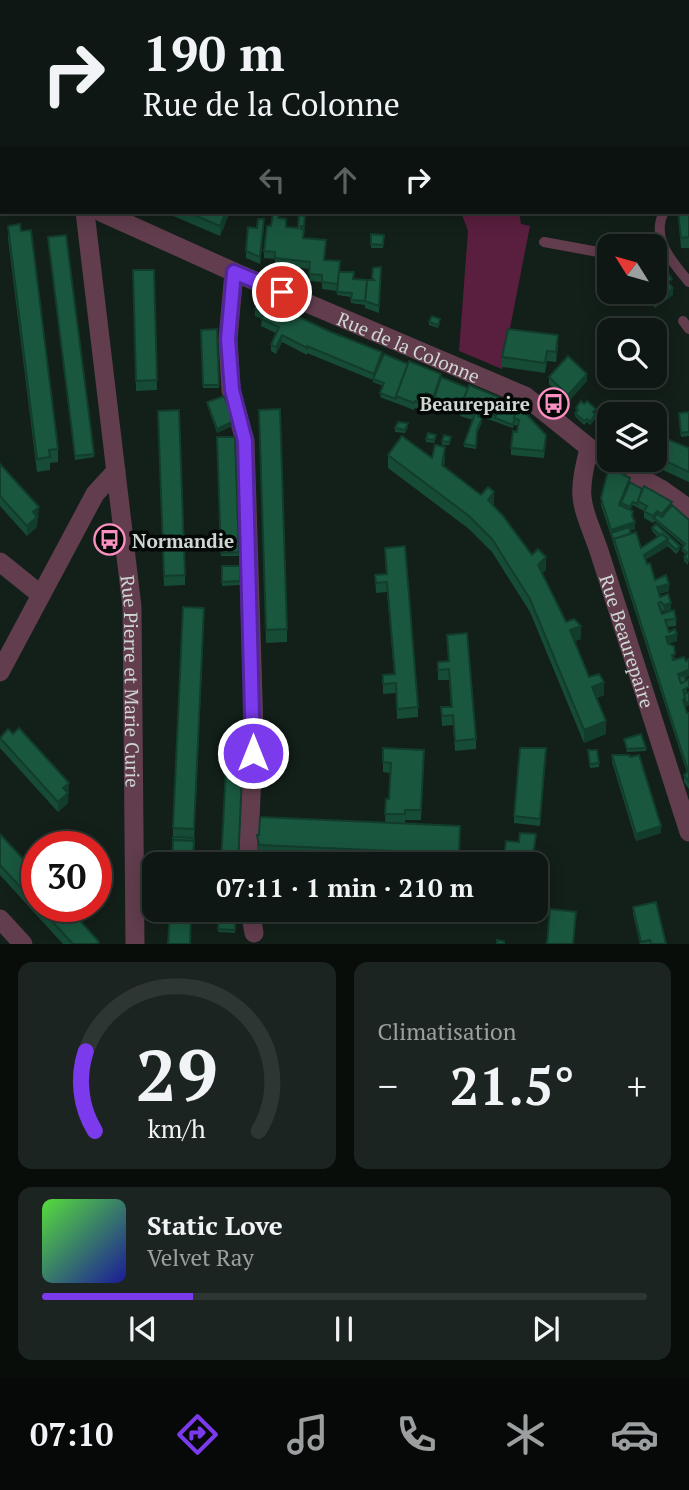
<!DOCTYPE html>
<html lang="fr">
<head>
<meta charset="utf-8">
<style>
	body { margin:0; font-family:"PT Serif",serif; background:#1c2421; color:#f1f3f6; height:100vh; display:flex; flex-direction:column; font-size:26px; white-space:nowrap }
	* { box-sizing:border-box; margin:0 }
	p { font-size:23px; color:#9b9fa0 }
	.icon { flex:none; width:38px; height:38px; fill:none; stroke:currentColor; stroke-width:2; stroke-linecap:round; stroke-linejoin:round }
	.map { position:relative; height:944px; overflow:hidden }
	.side { display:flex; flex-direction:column; gap:18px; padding:18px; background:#080d0a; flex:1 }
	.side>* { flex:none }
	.hud { position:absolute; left:0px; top:0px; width:690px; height:214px; box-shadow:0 4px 18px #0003,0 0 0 2px #2e3633; background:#0e1713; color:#f1f3f6; overflow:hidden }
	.needle { width:46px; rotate:307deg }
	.controls { position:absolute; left:597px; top:234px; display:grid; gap:14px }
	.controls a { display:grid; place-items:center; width:70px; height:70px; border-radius:14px; background:#0e1713; box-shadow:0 4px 18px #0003,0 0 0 2px #2e3633; font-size:35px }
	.speed { position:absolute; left:21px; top:831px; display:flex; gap:14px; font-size:35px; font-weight:700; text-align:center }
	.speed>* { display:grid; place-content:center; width:91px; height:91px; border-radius:50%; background:#0e1713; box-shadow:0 4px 18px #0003,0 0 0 2px #2e3633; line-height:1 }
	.speed .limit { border:10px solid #d22; background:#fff; color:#111 }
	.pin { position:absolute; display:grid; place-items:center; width:60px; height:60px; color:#fff; margin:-30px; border:4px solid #fff; border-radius:50%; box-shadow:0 2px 7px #0007 }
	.me { position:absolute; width:77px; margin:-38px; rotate:0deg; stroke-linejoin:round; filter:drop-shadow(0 0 5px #0008) }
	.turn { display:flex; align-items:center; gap:24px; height:147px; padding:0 28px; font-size:32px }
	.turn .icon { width:91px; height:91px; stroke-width:2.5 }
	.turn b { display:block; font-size:49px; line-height:60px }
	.lanes { display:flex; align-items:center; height:66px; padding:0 28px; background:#0003; justify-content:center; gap:35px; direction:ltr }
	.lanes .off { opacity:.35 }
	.big { font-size:52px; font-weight:700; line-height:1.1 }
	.side .tile { flex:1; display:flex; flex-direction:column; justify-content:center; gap:10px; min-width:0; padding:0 24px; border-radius:14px; background:#1c2421 }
	.side .dial { align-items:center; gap:0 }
	.dial svg { height:182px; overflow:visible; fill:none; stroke:#2e3633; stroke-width:7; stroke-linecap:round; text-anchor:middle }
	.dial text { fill:#f1f3f6; stroke:none }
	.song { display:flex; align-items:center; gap:21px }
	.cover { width:84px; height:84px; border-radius:10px; background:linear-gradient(135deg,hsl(110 70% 55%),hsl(240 70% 35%)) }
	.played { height:7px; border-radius:4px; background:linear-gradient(90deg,#7c3aed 25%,#2e3633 25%) }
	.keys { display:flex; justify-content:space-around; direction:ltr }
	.heat { display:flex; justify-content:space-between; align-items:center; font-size:38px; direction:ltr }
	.side .tiles { flex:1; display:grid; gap:18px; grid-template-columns:1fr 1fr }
	.tile:last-child { grid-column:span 2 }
	.trip { position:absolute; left:142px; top:852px; width:406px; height:70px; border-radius:14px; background:#0e1713; box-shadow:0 4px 18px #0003,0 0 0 2px #2e3633; font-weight:700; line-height:70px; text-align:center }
	.dock { display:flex; height:112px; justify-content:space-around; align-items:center; background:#060908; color:#9b9fa0 }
	.dock .icon { width:49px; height:49px }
	.dock .selected { color:#7c3aed }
	.dock b { font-size:32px; color:#f1f3f6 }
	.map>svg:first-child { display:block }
	.green { fill:#5a1f3e }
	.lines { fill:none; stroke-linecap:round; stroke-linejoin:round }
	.service { stroke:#613d4d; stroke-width:10 }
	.minor { stroke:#613d4d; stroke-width:19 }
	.wall { fill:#164b36 }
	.shaded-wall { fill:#123d2c }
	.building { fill:#1a573f; stroke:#123d2c; stroke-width:2 }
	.route-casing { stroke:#51269a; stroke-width:18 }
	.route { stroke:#7c3aed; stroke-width:12 }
	.labels { text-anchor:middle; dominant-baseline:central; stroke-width:7; stroke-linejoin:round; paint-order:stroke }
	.street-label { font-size:19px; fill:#cfd7d3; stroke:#040806 }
	.poi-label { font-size:19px; font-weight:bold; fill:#cfd7d3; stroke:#040806; text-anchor:end }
</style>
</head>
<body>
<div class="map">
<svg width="689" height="944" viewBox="0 0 689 944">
	<rect width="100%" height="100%" fill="#131f19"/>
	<polygon class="green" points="461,212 519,212 521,224 530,226 502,369 459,351 468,231"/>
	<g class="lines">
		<g class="service">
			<path d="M664,212c-14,26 9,51 25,70"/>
			<polyline points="544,242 609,254"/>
			<polyline points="649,247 662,241"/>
			<polyline points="683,321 689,329"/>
		</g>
		<g class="minor">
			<polyline points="80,0 81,2"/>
			<polyline points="0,157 2,158"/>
			<path id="s1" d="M85,212l47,395 3,337"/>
			<path id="s2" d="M101,212l133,60 291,124 72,58 64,35 28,20"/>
			<polyline points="234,272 228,339 231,390 245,441 254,730 248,864"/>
			<path id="s3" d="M589,449c-13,48 -8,53 9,99l91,284"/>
			<polyline points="0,562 41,595"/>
			<polyline points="0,672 95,494 116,471"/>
			<polyline points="250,910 254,933"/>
			<polyline points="0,919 23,944"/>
		</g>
	</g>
	<g class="wall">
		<polygon points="310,0 409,0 409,2 315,2 310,1"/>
		<polygon points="689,211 689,248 681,248 678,212"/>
		<polygon points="164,212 230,212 220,236"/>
		<polygon points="353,212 384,212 383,214"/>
		<polygon points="279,219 286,227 298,228 305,223 303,238 326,247 324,260 339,272 353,279 372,280 373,268 381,267 379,313 365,308 365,305 351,303 351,297 337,295 337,291 322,289 322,282 309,281 310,269 275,265 275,259 264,258 264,251"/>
		<polygon points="8,226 58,449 58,462 50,463 50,470 37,472 8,239"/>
		<polygon points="264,226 260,264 246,258 246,251 257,228"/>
		<polygon points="371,234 384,235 383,248 371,248"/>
		<polygon points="48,241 94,454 94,457 75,460"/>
		<polygon points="133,270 154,270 157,390 136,391"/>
		<polygon points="672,286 673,295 655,308 644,292 654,292"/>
		<polygon points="272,304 382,359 441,377 501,402 546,442 544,458 511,455 511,448 518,426 514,425 513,428 479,416 482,422 477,434 476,449 464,447 464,444 473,420 460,416 460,411 426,399 422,410 415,408 414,410 380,397 383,386 373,382 373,380 307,353 307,355 282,342 276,354 271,351 271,345 276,333 261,326 262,319 255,316 255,309"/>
		<polygon points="429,322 440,323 438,328 429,325"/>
		<polygon points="217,329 219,388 203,388 201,330"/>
		<polygon points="558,346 556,362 547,361 545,373 502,367 502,357"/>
		<polygon points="549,377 587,381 568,402 549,384"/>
		<polygon points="207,402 234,425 217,433 207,405"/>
		<polygon points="576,408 596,413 594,414 595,419 590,425 587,422 584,425 575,416"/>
		<polygon points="158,411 185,575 185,585 164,586"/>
		<polygon points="689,412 689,436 681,437 679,417"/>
		<polygon points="259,423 287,629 287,642 266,643"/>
		<polygon points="408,427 405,433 395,432 395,428"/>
		<polygon points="654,435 664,442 689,448 689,482 654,466 646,460 654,460"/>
		<polygon points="217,437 235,437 239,556 221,556"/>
		<polygon points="436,438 434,443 426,442 426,439"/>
		<polygon points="451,440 449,445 442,445 442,441"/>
		<polygon points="388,455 445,460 444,467 494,505 493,506 532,555 546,570 542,573 566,622 581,639 574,641 589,677 604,695 597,698 606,734 584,743 530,612 492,552 469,529 388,468"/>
		<polygon points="0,464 39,517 37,518 37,527 27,536 0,506"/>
		<polygon points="630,482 672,505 689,520 688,565 684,561 684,557 686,555 682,551 682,548 684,546 655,521 653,523 644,518 644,511 633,505 630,510 635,529 630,531 641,548 658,537 652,531 652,528 680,549 676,554 668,546 645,560 655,580 669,591 659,594 660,597 671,610 664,612 661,609 660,610 662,614 676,619 676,626 667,627 669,632 677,641 668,644 675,659 686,678 685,679 689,705 685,707 687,713 689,713 689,789 684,782 684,775 687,773 601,505 601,498"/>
		<polygon points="385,548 418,707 418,717 397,719 396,693 383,694 383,675 394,674 387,592 376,593 375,575 386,574"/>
		<polygon points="222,566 240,566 240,585 222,586"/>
		<polygon points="204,621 193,864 173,840 173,828"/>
		<polygon points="447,635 476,739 476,749 455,751 453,725 442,726 441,707 451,707 449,680 438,680 438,662 448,661"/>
		<polygon points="13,734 69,793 68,794 68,803 58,812 0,748 0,737"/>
		<polygon points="624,739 646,748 646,751 627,752"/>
		<polygon points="383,748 424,760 421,820 405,820 405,824 460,844 460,864 295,864 259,863 257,853 257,835 385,823 386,799 389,799 390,773 383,772"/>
		<polygon points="588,753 599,763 599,767 590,768"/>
		<polygon points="546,755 540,826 514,823 514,816"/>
		<polygon points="612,755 661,833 636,841 612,762"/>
		<polygon points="0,834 37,874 37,906 67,906 99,944 63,944 0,875"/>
		<polygon points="633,907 666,944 640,944 633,914"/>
		<polygon points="219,910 236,910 235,933 218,932"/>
	</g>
	<g class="shaded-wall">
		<polygon points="226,212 230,212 220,236 220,226"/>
		<polygon points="673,288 673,295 655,308 655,301"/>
		<polygon points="282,335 282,342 276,354 276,347"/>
		<polygon points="558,335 558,346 556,362 556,352"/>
		<polygon points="382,352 382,359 374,381 374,374"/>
		<polygon points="587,374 587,381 568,402 568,395"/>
		<polygon points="426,393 426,399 422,410 422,403"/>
		<polygon points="234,421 234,425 217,433 217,429"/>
		<polygon points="445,447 445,460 442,478 442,465"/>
		<polygon points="494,492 494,505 488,513 488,500"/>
		<polygon points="672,502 672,509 662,520 662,514"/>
		<polygon points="39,507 37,527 27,536 27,526 33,512"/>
		<polygon points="635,522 635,529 612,536 611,530"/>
		<polygon points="668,539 668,546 644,561 644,555"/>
		<polygon points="546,557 546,570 538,578 538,565"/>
		<polygon points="669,584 669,591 657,594 657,587"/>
		<polygon points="671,603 671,610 664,612 664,605"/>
		<polygon points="581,626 581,639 570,643 570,630"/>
		<polygon points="677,634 677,641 666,644 666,637"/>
		<polygon points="689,669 689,676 686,678 679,680 678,674"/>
		<polygon points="604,682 604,695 592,700 592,687"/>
		<polygon points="686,699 689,702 689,705 683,707 683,700"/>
		<polygon points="606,721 606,734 584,743 584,730"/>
		<polygon points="69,783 68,803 58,812 58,802 63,788"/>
		<polygon points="661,826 661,833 636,841 636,834"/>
	</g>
	<g class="building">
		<polygon points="125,0 149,0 147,2 124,2"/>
		<rect x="223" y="0" width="24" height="2"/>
		<rect x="388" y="0" width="19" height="2"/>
		<rect x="436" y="0" width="22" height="2"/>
		<polygon points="0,108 2,108 2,134 0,133"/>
		<polygon points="688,211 689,211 689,237 681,238 678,212"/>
		<polygon points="187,212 226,212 220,226"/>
		<polygon points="273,214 279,214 278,218 286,219 286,227 298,228 299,215 305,216 304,226 301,226 301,229 304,230 303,238 326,240 324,260 340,261 338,284 322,282 322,275 309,274 310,262 275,258 275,252 264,251 267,226 271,226"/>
		<polygon points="258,219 264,219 260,257 246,251 248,227 257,228"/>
		<polygon points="20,224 21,231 31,230 58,449 49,450 50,457 37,459 8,226"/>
		<polygon points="371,234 384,235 383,245 371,244"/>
		<polygon points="66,235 94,454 75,456 48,237"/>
		<polygon points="659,259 672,279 668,282 673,288 655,301 649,292 654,292 654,262"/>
		<polygon points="381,267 379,306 365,301 367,280 374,280 372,278 373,268"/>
		<polygon points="133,270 154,270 157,380 136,381"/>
		<polygon points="339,272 354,272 353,279 367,280 365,301 351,300 352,293 337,292"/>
		<polygon points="262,294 272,298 269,303 331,332 382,352 374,374 307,346 307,348 282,335 276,347 271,345 279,327 261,319 264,313 255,309"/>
		<polygon points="432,316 440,319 438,325 429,322"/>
		<polygon points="217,329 219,385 203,385 201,330"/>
		<polygon points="508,329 558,335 556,352 547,351 545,363 502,357"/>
		<polygon points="384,354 408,364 396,396 396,399 380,393 384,383 373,379"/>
		<polygon points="568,356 587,374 568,395 549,377"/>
		<polygon points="409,361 441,374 434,396 426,393 422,403 415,401 414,403 396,396"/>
		<polygon points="441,377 468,388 461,408 434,399"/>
		<polygon points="469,385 501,398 494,415 476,408 474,414 460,409"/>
		<polygon points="224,396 234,421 217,429 207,402"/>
		<polygon points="581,401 584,404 587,401 596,409 593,412 595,415 590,422 587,419 584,421 575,413 578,410 576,408"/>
		<polygon points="501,402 517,408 513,425 495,418"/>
		<polygon points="518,405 546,435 544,451 511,448 513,431 517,432 519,420 514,418"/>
		<polygon points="621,408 629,415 616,415"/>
		<polygon points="280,409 287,629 266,630 259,410"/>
		<polygon points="481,409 478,416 482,418 477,430 476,446 464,444 476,411"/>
		<polygon points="179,410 185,575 164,576 158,411"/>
		<polygon points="689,412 689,432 681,433 679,413"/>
		<polygon points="398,422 408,423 405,430 395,428"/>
		<polygon points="428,433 436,435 434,440 426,439"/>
		<polygon points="444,435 451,437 449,442 442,441"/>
		<polygon points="654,435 664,442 655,456 654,459"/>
		<polygon points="402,436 432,458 435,445 445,447 442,465 481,495 488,487 494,492 488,500 503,516 532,555 538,549 546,557 538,565 566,622 574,619 581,626 570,630 589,677 599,674 604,682 592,687 606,721 584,730 530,599 492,539 469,516 388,455"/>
		<polygon points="217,437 235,437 239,552 221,553"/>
		<polygon points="667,439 689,448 689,472 655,456"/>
		<polygon points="0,464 39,507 33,512 37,517 27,526 0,496"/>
		<polygon points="613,469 630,478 619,505 633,511 632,516 635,522 611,530 601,498 608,471"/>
		<polygon points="630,482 642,489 638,501 638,504 633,502 630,507 621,503"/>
		<polygon points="644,486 672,502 662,514 657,511 653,516 644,511 647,506 638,501"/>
		<polygon points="672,505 689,520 689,560 688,561 684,557 687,553 682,548 685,544 654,518 657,514 662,517"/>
		<polygon points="656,524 680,546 676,550 668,542 668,539 662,534 660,535 652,528"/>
		<polygon points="629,527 631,534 614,539 614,542 611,533"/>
		<polygon points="636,532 641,548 662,534 668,539 644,555 647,564 650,563 655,580 666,575 669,584 657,587 660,597 668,594 671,603 664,605 661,602 658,603 662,614 674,610 676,619 665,620 669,632 675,629 677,634 666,637 668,644 674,646 675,654 672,655 673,660 684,657 686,661 689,659 689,669 686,671 678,674 681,683 689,679 689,687 683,690 686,699 683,700 687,713 689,713 689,782 684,775 688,771 614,539"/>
		<polygon points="405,546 418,707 397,709 396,683 383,684 383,675 395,674 387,582 376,583 375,575 387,574 385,548"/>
		<polygon points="222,566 240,566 240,581 222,582"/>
		<polygon points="183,607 204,608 194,829 173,828"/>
		<polygon points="467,633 476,739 455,741 453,715 442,716 441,707 452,707 449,669 438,670 438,662 449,661 447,635"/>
		<polygon points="684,675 686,681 681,683 679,677"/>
		<polygon points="689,692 689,702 686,703 684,694"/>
		<polygon points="19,728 69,783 63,788 68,793 58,802 0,738 8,729 13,734"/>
		<polygon points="228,730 244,731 238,864 221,864"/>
		<polygon points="641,734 646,748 627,749 624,739"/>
		<polygon points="383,748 424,750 421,810 405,810 405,814 385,814 386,799 389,799 391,763 383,762"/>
		<polygon points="520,748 546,748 540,819 514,816"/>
		<polygon points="588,750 597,750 599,763 590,764"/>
		<polygon points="612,755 629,755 630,757 639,755 661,826 636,834"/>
		<polygon points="260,817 460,826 459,854 259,845 257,835 259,835"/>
		<polygon points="520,833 536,834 532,864 503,864 506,841 519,842"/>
		<polygon points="0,834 37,874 37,905 0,865"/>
		<polygon points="173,837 194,838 194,847 194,841 173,840"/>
		<polygon points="173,840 194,841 193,864 172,864"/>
		<polygon points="656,902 666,944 651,944 650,940 641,942 633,907"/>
		<polygon points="38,906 67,906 99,942 97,944 73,944"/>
		<polygon points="550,909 576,912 573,944 547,944"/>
		<polygon points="170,910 191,910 190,944 168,944"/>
		<polygon points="219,910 236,910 235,930 218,929"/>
		<polygon points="497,940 504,941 504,944 497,944"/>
	</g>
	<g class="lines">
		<defs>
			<polyline id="route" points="253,753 245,441 232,390 228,339 234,272 282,292"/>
		</defs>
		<use href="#route" class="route-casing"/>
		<use href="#route" class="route"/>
	</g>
	<defs>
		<symbol id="bus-ring" viewBox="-11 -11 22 22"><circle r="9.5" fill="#040806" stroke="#fc8fc2" stroke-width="1.5"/><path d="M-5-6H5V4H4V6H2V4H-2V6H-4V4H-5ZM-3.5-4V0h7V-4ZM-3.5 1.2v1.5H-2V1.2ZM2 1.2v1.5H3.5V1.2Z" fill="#fc8fc2"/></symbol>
	</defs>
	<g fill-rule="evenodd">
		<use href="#bus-ring" x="536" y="386" width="35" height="35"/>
		<use href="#bus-ring" x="92" y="522" width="35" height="35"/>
	</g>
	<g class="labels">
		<g class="street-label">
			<text stroke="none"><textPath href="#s2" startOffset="336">Rue de la Colonne</textPath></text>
			<text stroke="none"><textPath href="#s3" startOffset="200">Rue Beaurepaire</textPath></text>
			<text stroke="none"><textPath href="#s1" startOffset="472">Rue Pierre et Marie Curie</textPath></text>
		</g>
		<g class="poi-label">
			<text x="530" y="403">Beaurepaire</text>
			<text x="132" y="540" text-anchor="start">Normandie</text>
		</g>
	</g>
</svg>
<div class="controls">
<a><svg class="needle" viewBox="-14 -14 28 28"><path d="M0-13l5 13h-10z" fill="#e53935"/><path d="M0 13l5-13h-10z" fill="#9b9fa0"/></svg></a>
<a><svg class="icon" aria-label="search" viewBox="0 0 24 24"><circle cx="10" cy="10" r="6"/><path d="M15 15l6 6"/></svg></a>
<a><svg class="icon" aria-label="layers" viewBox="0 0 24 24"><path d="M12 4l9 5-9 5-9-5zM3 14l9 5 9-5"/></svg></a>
</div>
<div class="speed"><div class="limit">30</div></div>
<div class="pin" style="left:282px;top:292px;background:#d93025"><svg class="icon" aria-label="arrive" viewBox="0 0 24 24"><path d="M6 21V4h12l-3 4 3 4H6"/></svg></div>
<svg class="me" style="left:253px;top:753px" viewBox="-20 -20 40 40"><circle r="17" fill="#7c3aed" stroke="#fff" stroke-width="3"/><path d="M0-11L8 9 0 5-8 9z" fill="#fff"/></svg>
<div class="trip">07:11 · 1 min · 210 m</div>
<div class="hud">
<div class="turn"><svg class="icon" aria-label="right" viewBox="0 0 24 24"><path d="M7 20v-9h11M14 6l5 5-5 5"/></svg><div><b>190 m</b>Rue de la Colonne</div></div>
<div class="lanes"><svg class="icon off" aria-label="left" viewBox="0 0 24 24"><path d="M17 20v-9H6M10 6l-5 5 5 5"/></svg><svg class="icon off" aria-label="ahead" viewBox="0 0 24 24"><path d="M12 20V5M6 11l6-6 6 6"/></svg><svg class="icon" aria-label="right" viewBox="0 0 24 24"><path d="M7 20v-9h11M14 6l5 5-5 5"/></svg></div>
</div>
</div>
<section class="side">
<div class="tiles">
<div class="tile dial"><svg viewBox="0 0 100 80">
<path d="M14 69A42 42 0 1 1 86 69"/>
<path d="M14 69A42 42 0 0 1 10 34" stroke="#7c3aed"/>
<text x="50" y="56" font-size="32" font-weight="700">29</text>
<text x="50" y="72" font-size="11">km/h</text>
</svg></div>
<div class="tile"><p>Climatisation</p>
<div class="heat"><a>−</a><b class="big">21.5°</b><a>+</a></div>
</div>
<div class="tile">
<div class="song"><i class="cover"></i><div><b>Static Love</b><p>Velvet Ray</p></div></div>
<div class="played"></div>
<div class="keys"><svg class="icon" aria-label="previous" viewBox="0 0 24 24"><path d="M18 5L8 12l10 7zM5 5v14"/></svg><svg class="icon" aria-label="pause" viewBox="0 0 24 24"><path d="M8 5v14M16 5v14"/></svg><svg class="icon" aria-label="next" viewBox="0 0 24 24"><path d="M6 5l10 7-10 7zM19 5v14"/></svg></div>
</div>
</div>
</section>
<nav class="dock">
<b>07:10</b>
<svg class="icon selected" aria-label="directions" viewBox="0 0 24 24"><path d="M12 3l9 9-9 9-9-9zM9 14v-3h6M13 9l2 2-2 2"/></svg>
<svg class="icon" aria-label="music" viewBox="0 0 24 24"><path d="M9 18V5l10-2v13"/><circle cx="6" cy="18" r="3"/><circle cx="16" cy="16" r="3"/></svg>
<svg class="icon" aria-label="phone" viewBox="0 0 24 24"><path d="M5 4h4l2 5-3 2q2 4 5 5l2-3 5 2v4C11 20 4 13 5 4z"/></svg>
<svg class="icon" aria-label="climate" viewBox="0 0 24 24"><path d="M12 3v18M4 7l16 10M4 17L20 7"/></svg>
<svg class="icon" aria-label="car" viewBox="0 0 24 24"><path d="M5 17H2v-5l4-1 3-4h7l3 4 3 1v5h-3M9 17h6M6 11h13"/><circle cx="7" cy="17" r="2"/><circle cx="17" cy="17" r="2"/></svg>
</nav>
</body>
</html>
